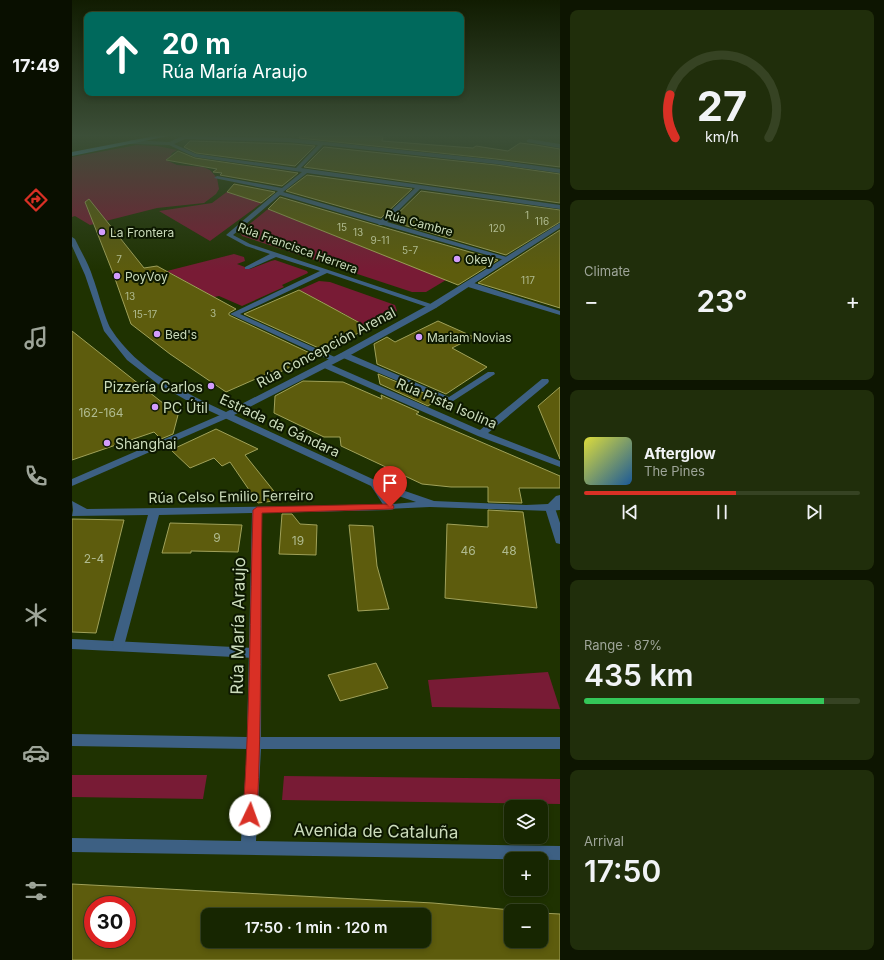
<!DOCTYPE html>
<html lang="en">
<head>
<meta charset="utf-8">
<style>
	body { margin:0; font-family:Inter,sans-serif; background:#202e0b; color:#f1f3f6; height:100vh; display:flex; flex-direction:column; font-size:15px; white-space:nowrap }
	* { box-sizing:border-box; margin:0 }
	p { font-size:13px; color:#9ea599 }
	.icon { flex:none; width:22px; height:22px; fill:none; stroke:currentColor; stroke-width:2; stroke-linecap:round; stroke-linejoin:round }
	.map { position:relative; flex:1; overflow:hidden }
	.side { display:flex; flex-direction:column; gap:10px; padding:10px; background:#0d1501; width:324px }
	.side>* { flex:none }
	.guide { position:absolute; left:12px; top:12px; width:380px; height:84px; border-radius:8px; box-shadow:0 2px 6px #0003,0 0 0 1px #364323; background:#00695c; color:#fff; overflow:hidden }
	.buttons { position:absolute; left:432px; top:800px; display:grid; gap:8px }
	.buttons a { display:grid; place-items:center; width:44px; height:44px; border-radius:8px; background:#172601; box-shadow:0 2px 6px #0003,0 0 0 1px #364323; font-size:20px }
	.speed { position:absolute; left:12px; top:896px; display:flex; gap:8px; font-size:20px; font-weight:700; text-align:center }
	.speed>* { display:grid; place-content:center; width:52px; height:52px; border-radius:50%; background:#172601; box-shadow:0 2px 6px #0003,0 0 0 1px #364323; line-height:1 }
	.speed .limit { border:6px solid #d22; background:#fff; color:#111 }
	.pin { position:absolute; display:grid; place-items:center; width:34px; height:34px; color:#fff; margin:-41px -17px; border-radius:50% 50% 50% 0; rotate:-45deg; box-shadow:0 0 4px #0007 }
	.pin .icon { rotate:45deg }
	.me { position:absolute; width:44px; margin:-22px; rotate:3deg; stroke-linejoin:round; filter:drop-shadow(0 0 3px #0008) }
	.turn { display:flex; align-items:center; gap:14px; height:84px; padding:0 12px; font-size:18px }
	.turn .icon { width:52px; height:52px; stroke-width:2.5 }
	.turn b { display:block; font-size:28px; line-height:34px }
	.big { font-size:30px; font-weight:600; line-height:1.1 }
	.side .tile { flex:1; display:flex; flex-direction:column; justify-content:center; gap:6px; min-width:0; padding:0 14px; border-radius:8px; background:#202e0b }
	.side .dial { align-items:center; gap:0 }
	.dial svg { height:104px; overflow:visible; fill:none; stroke:#364323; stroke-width:7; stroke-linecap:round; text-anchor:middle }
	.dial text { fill:#f1f3f6; stroke:none }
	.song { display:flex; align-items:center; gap:12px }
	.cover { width:48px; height:48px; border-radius:6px; background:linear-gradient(135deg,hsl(60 70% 55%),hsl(210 70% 35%)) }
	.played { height:4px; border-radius:2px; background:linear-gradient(90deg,#d93025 55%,#364323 55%) }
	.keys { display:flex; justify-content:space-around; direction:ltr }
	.heat { display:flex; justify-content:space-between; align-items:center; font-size:22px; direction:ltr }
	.charge { height:6px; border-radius:3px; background:linear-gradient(90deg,#34c759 87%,#364323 0) }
	.trip { position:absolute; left:129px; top:908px; width:230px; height:40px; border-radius:8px; background:#172601; box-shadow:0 2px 6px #0003,0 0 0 1px #364323; font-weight:600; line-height:40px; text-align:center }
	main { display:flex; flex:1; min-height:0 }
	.dock { display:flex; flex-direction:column; width:72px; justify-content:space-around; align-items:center; background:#090f00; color:#9ea599 }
	.dock .icon { width:28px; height:28px }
	.dock .current { color:#d93025 }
	.dock b { font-size:18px; color:#f1f3f6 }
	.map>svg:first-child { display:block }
	.green { fill:#781b35 }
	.building { fill:#5d5c0d; stroke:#a0a159; fill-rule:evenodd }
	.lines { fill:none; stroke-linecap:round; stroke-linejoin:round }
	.pedestrian { fill:#3d6083; fill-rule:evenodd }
	.minor { fill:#3d6083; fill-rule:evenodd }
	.tertiary { fill:#3d6083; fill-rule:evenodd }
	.trunk { fill:#489ceb; fill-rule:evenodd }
	.route { fill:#d93025; stroke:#8d1f18 }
	.poi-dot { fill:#d39cfd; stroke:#0d1801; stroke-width:1.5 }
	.labels { text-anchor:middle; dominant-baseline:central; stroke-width:4; stroke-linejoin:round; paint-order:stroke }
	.far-number-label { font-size:10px; fill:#b0bb90 }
	.far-street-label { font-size:12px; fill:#cbdbbb; stroke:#0d1801 }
	.far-poi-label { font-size:12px; fill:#cbdbbb; stroke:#0d1801; text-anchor:start }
	.number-label { font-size:12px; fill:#b0bb90 }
	.street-label { font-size:14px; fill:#cbdbbb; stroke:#0d1801 }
	.poi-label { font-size:14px; fill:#cbdbbb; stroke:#0d1801; text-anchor:start }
	.near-street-label { font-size:17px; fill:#cbdbbb; stroke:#0d1801 }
</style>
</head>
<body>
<main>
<nav class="dock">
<b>17:49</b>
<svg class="icon current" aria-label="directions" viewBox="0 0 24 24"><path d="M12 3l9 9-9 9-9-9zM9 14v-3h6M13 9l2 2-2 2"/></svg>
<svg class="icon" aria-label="music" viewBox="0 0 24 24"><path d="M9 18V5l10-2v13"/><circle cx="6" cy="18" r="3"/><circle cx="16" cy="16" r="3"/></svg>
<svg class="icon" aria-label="phone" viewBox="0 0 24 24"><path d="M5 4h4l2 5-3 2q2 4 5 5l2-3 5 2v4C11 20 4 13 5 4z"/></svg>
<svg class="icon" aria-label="climate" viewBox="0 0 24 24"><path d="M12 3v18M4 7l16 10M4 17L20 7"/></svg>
<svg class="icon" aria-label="car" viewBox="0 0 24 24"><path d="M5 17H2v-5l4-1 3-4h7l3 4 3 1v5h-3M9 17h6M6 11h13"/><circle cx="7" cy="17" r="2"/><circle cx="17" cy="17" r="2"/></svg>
<svg class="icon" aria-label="filters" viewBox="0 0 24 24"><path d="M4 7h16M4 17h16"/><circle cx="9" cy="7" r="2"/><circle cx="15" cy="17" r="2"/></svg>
</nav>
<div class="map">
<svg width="488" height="960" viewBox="0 0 488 960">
	<rect width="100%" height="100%" fill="#1f3201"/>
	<g class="green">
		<polygon points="65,145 85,146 105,150 100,153 96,161 105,165 131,167 138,170 145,178 147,189 144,194 132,203 85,208 18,225 3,216 0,217 0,157"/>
		<polygon points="156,191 166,193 163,195 191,202 138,241 87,211 140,203"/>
		<polygon points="196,209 374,280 354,292 340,292 170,236 168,232"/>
		<polygon points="162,254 172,257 173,261 165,264 178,269 199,261 203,260 235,271 236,273 210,285 212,287 170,306 147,296 142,297 95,271"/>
		<polygon points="247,281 258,282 323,305 325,311 297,328 269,312 257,319 252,303 227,290"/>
		<polygon points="476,672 488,709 360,707 356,680"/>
		<polygon points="0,775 135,775 131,799 0,797"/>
		<polygon points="212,776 488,779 488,804 210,800"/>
	</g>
	<g class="building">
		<polygon points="228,136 311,136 310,141 401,148 404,146 436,151 448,143 464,145 488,149 488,167 424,159 227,138"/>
		<polygon points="118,141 221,144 243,146 223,166 124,153 112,147"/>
		<polygon points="252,147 424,165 488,174 488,203 232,167"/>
		<polygon points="106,151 123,158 226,173 210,186 148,175 150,173 141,172 145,169 94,160"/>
		<polygon points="235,175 340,189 309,218 214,191"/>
		<polygon points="162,184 203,192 189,203 155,192"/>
		<polygon points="349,191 488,210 488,222 434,255 318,221"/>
		<polygon points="208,197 307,226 426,260 386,285 196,209"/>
		<polygon points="17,199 72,268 85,266 164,309 157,313 157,315 242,355 204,374 204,370 154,392 98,354 59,324 41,273 13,202"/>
		<polygon points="488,230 488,308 406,283"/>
		<polygon points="227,290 255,305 297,328 251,350 172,314"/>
		<polygon points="366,321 402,337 380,348 415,367 374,394 305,364 302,344 315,337 323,342"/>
		<polygon points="0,331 106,415 101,434 89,439 82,432 0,460"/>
		<polygon points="306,374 366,399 356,406 308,384"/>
		<polygon points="231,381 271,382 310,399 309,395 347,412 344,414 488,476 488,488 447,488 450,503 416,502 416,487 379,487 350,484 269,446 268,437 252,437 202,413 203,396"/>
		<polygon points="488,387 488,459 466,406"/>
		<polygon points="144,429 186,449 173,455 209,500 186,503 158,462 150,466 142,458 118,468 99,450"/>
		<polygon points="416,510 451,512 465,608 373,598 375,524 416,527"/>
		<polygon points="210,514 220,514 228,524 245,525 244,555 207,554"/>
		<polygon points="0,519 52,520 24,633 0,632"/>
		<polygon points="98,523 170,525 166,552 119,551 119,553 90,553"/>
		<polygon points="277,525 301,526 305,566 317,609 286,611"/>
		<polygon points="304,663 316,688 268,701 256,675"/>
		<path d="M0,884l361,19 90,8h-12v30h30v-28l19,1v46h-488zM21,905h34v34h-34zM136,915h216v26h-216z"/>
	</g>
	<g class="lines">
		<polygon class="pedestrian" points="0,639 182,648 186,650 188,653 186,656 182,658 0,649"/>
		<g class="minor">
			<path d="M111,136l106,2 207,22 64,9v4l-64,-9 -173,-19 -22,23 259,37v4l-140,-20 -33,33 123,36v2l-2,1 -125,-36h-4l-1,-1 -98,-29 -47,40 17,9 187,62 -1,2h-6l-103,-35 -87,41 97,44 1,2 -1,2h-3l-104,-48 90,-43 -44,-14 -27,12h-4v-2l25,-13 -24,-8 -20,-11 52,-44 -64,-13 3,-2 65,12 20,-16 -107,-15 -26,-12 -38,-1 -3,-2 3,-2 38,2zM113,139l104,3 29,3 -22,23 -100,-14 -22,-10zM235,173l108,15 -34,32 -98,-28z"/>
			<polygon points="457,139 488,144 488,148 455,142 455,140"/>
			<polygon points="393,282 399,282 488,311 488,315 393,286"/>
			<polygon points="269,353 275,353 377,397 416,372 422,372 423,374 378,403 269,357 268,355"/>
			<polygon points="253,362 408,430 470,379 476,379 477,381 476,383 416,433 488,461 488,467 406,436 250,367 249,365"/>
			<polygon points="155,412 160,415 158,417 0,486 0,479"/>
			<polygon points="0,501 15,509 322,505 323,507 322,509 318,510 190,513 189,737 488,737 488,749 189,749 184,841 488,846 488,860 0,852 0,838 169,841 175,749 0,746 0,734 175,737 180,513 87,515 52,646 50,649 46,651 42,649 40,646 76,515 0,516 1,510"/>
			<polygon points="478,505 483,508 488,523 488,544 484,543 483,540 473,508"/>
		</g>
		<path class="tertiary" d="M488,223v5l-124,80 -89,49 -113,58 145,67 55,19 92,4 22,-1 8,-8 4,-1v15l-10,1 -120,-4 -44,2 -15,-23 -185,-86 -28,-16 -31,-24 -23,-29 -19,-56 -13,-29v-9l3,2c6,13 14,25 18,39 5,13 12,41 18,51 27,42 73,63 115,83l115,-59 89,-49zM312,491l32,11 -23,2z"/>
		<polygon class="trunk" points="83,136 96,136 0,156 0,152"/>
	</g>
	<linearGradient id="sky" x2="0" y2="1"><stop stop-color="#111c01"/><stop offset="0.5" stop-color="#3c4f38"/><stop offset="1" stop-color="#3c4f38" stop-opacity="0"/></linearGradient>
	<rect width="488" height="271" fill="url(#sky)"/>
	<path class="route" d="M318,504l3,1 1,2 -1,2 -131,4c-2,101 0,202 -5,302l-2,5 -5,1 -5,-1 -2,-5c7,-101 7,-203 10,-305l4,-3z"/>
	<g class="poi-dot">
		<circle cx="30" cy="232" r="4"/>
		<circle cx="385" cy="259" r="4"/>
		<circle cx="45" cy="276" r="4"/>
		<circle cx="85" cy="334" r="4"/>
		<circle cx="347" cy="337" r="4"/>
		<circle cx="139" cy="386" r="4"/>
		<circle cx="83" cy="407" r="4"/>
		<circle cx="35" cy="443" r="4"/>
	</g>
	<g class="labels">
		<g class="far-number-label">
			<text x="455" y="215">1</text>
			<text x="470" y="221">116</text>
			<text x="270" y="227">15</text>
			<text x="425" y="228">120</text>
			<text x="286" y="232">13</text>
			<text x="308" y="240">9-11</text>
			<text x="338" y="250">5-7</text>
			<text x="47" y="259">7</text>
			<text x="456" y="280">117</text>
			<text x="58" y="296">13</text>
			<text x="141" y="313">3</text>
			<text x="73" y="314">15-17</text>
		</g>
		<g class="far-street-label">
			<text transform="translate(347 223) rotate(15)">Rúa Cambre</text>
			<text transform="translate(226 248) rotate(20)">Rúa Francisca Herrera</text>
		</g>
		<g class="far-poi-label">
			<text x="38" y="232">La Frontera</text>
			<text x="393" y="259">Okey</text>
			<text x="53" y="276">PoyVoy</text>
			<text x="93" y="334">Bed's</text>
			<text x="355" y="337">Mariam Novias</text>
		</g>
		<g class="number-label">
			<text x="29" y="412">162-164</text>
			<text x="145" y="537">9</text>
			<text x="226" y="540">19</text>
			<text x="396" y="550">46</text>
			<text x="437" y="550">48</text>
			<text x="22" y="558">2-4</text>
		</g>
		<g class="street-label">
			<text transform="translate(254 347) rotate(-28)">Rúa Concepción Arenal</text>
			<text transform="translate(375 403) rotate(23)">Rúa Pista Isolina</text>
			<text transform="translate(208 425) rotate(25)">Estrada da Gándara</text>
			<text transform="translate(159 496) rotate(-1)">Rúa Celso Emilio Ferreiro</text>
		</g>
		<g class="poi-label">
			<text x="131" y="386" text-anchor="end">Pizzería Carlos</text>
			<text x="91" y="407">PC Útil</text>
			<text x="43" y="443">Shanghai</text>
		</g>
		<g class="near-street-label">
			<text transform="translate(166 626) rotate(-89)">Rúa María Araujo</text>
			<text transform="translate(304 831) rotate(1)">Avenida de Cataluña</text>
		</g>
	</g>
</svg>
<div class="buttons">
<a><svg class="icon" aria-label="layers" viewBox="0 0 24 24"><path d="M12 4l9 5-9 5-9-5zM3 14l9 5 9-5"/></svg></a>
<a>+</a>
<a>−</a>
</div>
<div class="speed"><div class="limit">30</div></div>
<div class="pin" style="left:318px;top:507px;background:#d93025"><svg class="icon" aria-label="arrive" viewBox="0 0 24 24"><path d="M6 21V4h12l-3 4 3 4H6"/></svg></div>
<svg class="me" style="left:178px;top:815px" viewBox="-20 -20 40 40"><circle r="19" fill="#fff"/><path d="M0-13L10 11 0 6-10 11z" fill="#d93025"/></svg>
<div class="trip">17:50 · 1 min · 120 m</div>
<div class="guide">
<div class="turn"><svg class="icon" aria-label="ahead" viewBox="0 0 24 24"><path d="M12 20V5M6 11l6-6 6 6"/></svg><div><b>20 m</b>Rúa María Araujo</div></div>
</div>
</div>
<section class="side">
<div class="tile dial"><svg viewBox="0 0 100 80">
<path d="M14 69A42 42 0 1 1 86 69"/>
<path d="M14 69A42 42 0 0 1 10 36" stroke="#d93025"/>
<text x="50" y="56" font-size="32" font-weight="700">27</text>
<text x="50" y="72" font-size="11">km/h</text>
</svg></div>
<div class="tile"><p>Climate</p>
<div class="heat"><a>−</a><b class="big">23°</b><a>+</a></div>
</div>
<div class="tile">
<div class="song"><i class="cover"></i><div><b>Afterglow</b><p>The Pines</p></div></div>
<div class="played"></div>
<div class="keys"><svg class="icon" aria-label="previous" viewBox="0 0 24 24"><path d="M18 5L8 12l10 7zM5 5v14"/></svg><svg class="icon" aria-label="pause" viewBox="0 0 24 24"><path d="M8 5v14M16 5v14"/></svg><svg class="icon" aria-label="next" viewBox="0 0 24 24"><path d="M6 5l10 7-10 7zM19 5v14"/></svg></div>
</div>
<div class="tile"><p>Range · 87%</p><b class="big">435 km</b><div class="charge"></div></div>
<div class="tile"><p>Arrival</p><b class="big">17:50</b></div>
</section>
</main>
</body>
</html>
